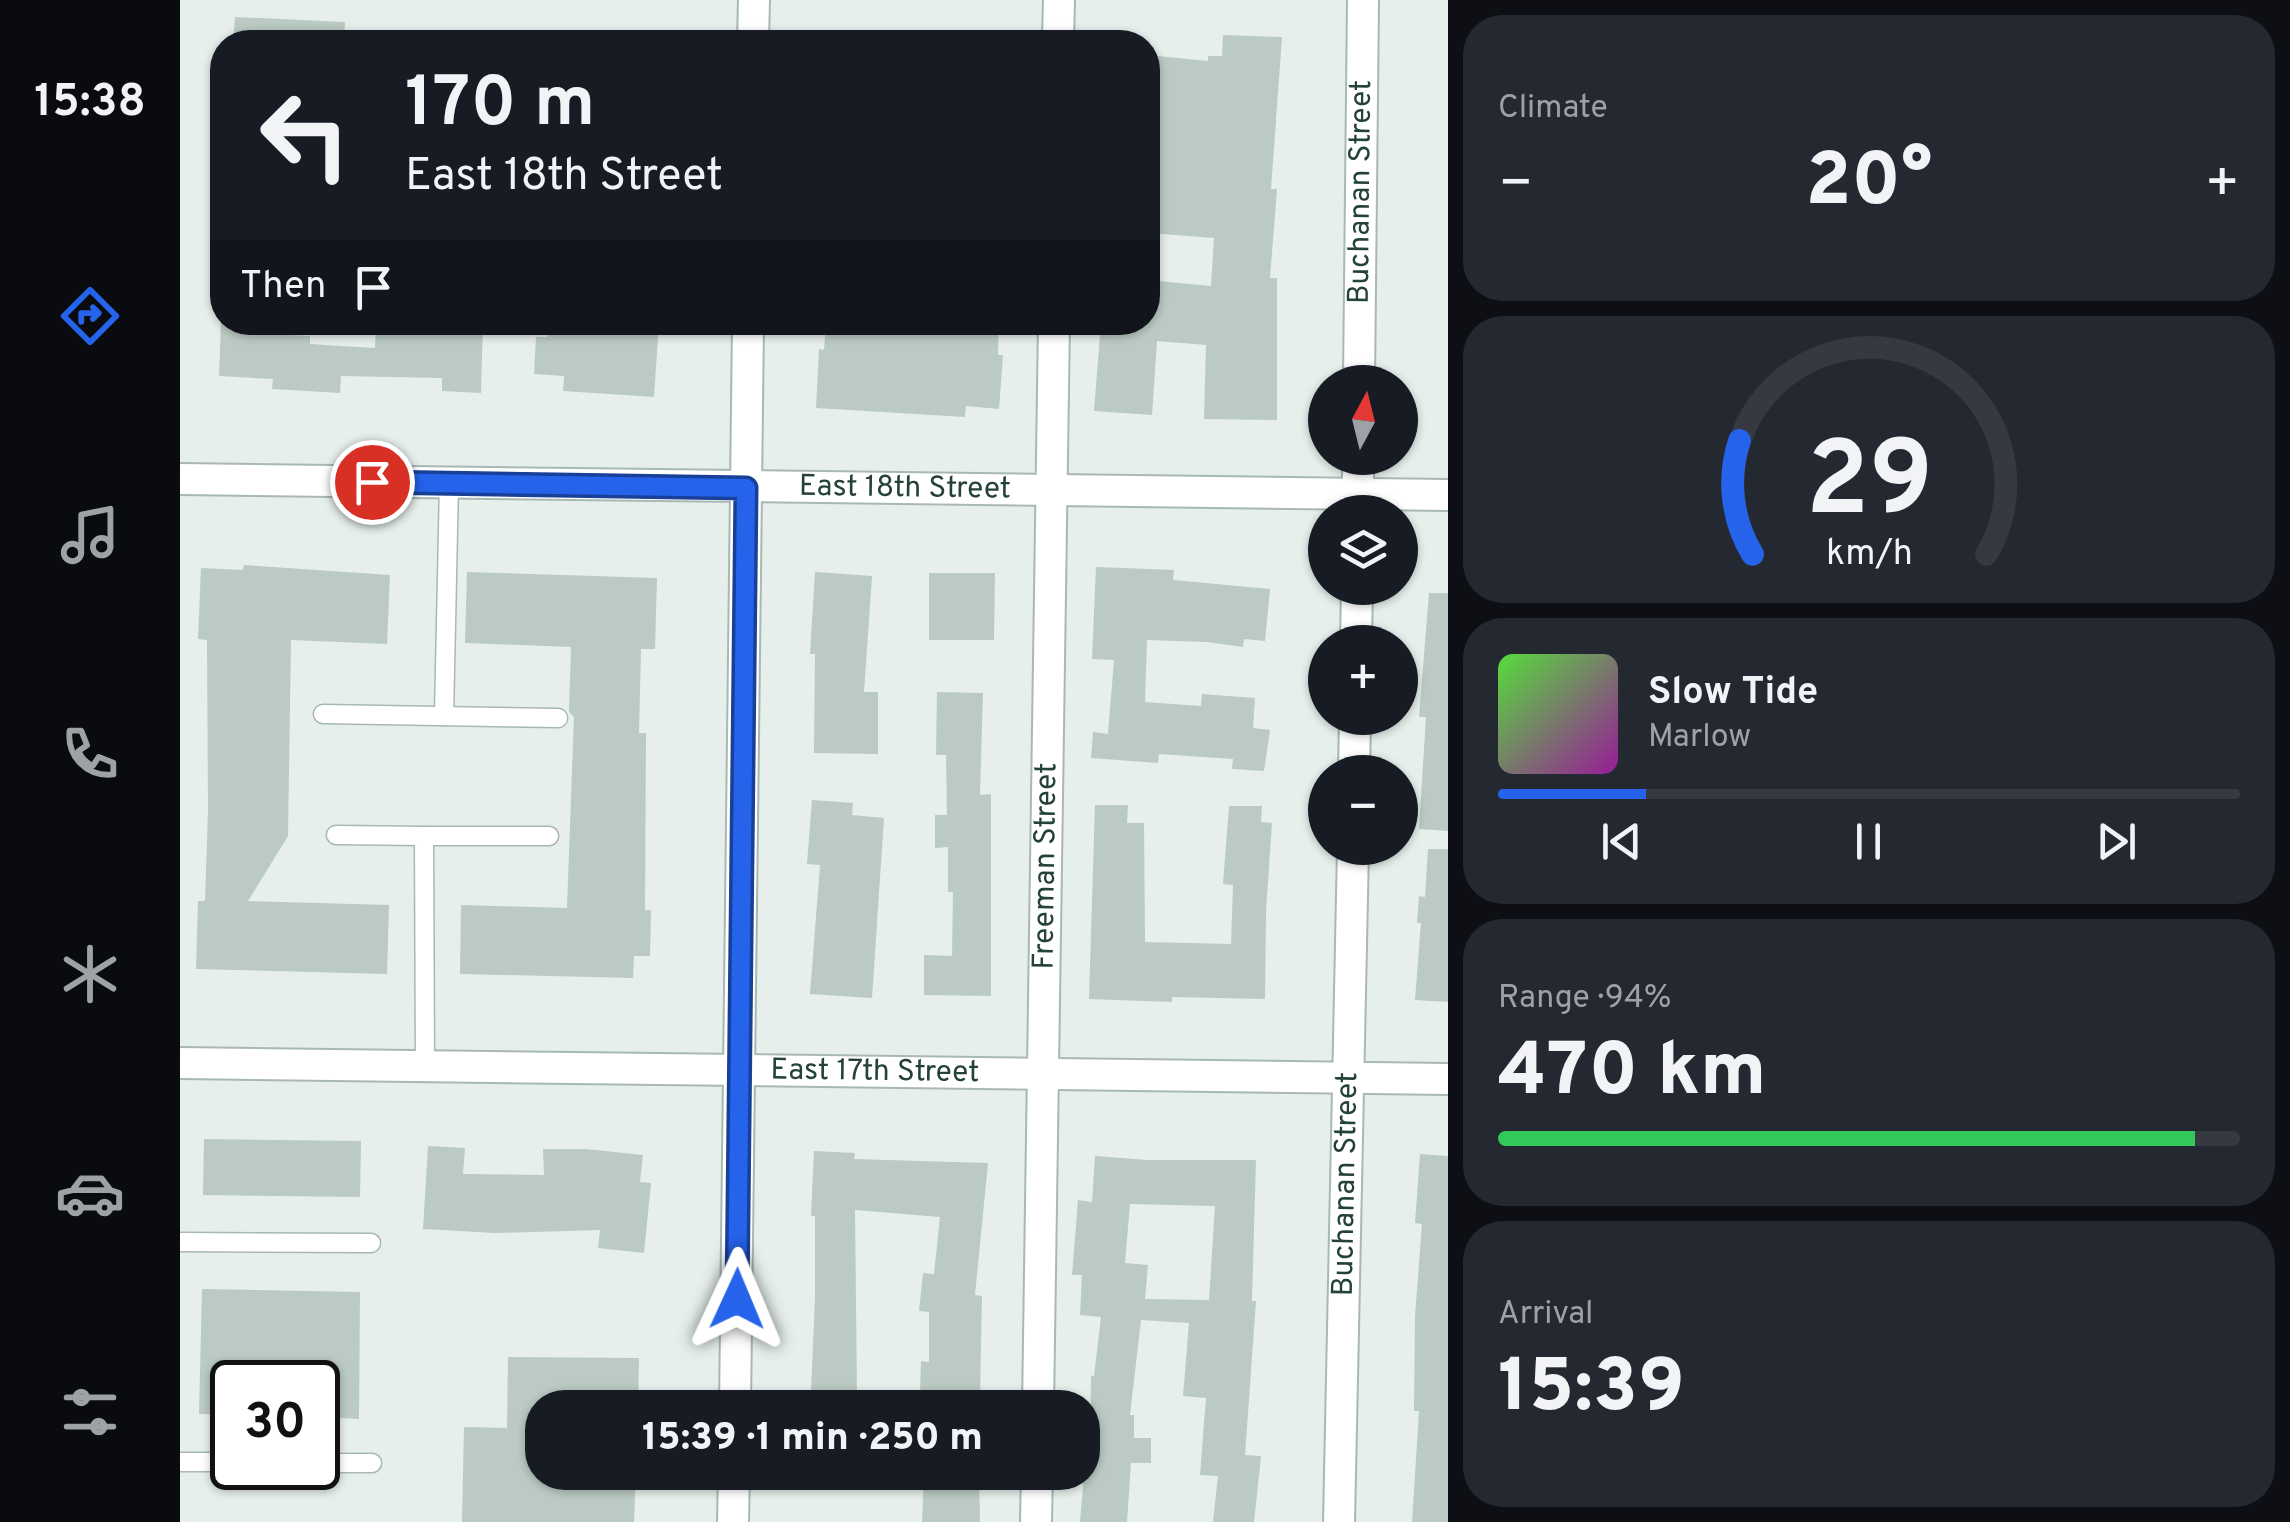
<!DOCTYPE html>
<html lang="en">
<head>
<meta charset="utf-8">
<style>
	body { margin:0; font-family:Overpass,sans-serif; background:#242831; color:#f1f3f6; height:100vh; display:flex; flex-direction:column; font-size:38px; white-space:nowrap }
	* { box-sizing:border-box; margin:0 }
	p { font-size:32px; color:#9ea1a6 }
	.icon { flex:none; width:55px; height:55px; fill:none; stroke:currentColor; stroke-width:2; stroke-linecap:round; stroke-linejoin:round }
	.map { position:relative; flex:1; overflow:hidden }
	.panel { display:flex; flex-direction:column; gap:15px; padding:15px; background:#0d0f14; width:842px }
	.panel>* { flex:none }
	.banner { position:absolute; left:30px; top:30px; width:950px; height:305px; border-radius:40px; box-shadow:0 2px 8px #0004; background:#171b24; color:#f1f3f6; overflow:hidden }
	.needle { width:65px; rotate:7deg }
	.fabs { position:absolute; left:1128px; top:365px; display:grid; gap:20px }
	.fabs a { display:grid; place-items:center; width:110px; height:110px; border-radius:50%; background:#171b24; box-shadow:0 2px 8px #0004; font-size:50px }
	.speed { position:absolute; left:30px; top:1360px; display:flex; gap:20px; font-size:50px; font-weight:700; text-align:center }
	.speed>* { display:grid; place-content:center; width:130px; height:130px; border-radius:50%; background:#171b24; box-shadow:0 2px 8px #0004; line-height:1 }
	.speed .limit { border:5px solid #111; border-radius:15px; background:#fff; color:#111 }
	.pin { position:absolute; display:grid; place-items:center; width:85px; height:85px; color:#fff; margin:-42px; border:5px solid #fff; border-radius:50%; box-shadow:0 2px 10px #0007 }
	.me { position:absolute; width:110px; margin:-55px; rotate:1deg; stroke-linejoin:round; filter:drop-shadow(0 0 8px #0008) }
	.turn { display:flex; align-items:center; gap:35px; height:210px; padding:0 30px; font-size:45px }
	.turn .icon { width:130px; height:130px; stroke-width:2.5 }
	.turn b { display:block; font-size:70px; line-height:85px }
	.then { display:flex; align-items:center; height:95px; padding:0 30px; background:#0003; gap:20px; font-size:38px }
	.big { font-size:75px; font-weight:800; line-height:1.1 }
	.panel .card { flex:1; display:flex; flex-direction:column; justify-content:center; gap:15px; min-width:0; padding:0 35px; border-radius:40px; background:#242831 }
	.panel .dial { align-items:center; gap:0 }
	.dial svg { height:260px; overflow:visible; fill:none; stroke:#363941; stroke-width:7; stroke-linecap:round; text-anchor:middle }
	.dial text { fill:#f1f3f6; stroke:none }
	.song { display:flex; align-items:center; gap:30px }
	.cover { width:120px; height:120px; border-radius:15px; background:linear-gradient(135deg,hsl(110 70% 55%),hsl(300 70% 35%)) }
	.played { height:10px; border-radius:5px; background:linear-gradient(90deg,#2563eb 20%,#363941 20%) }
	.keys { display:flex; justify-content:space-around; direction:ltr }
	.heat { display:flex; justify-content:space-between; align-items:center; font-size:55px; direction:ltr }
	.charge { height:15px; border-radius:8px; background:linear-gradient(90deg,#34c759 94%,#363941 0) }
	.trip { position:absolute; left:345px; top:1390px; width:575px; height:100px; border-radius:40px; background:#171b24; box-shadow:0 2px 8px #0004; font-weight:800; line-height:100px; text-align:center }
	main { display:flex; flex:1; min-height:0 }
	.tabs { display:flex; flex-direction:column; width:180px; justify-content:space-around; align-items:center; background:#090b0e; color:#9ea1a6 }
	.tabs .icon { width:70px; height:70px }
	.tabs .current { color:#2563eb }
	.tabs b { font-size:45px; color:#f1f3f6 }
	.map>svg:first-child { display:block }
	.building { fill:#bbcac4; fill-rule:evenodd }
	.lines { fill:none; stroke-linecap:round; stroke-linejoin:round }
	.lane-casing { stroke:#a8b8b2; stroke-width:21 }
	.street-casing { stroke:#a8b8b2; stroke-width:34 }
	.lane { stroke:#fff; stroke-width:18 }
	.street { stroke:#fff; stroke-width:30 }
	.route-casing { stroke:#184099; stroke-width:25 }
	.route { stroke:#2563eb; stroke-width:18 }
	.labels { text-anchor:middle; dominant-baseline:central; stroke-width:8; stroke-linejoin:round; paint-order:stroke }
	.street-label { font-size:30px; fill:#24423a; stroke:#f7fbf9 }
</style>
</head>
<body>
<main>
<nav class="tabs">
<b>15:38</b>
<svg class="icon current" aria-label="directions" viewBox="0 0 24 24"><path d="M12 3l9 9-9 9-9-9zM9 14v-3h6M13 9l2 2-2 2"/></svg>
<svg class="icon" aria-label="music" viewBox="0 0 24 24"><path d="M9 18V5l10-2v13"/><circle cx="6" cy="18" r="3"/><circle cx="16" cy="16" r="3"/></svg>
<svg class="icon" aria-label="phone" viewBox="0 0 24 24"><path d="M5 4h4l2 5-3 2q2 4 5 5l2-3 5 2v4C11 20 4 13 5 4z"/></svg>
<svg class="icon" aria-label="climate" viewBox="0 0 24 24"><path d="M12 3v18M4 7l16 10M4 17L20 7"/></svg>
<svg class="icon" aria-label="car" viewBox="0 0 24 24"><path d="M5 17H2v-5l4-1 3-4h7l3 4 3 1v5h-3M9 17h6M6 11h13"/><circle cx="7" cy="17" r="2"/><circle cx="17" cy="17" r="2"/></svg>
<svg class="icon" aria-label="filters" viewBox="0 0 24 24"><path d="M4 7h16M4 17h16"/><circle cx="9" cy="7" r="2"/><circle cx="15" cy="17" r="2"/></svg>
</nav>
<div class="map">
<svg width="1268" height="1522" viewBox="0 0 1268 1522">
	<rect width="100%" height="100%" fill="#e6efeb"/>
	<g class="building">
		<polygon points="55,17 165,22 164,42 53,42"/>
		<polygon points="1043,35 1102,37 1091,189 1097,189 1090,278 1097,278 1097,420 1024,419 1026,345 977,341 972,415 914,411 921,322 968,322 968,280 1031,286 1034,238 968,233 968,55 1028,61 1028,56 1042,56"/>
		<polygon points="41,322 89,322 88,334 130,336 130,344 195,348 196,322 303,322 301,393 262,391 262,378 161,376 160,393 92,389 93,379 39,376"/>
		<polygon points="368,322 479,322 474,397 383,391 384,376 354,374 356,337 367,337"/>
		<polygon points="646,322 819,322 818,355 823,355 819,409 786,406 785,417 636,408 639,349 644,350"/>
		<polygon points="64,565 210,575 207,644 111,640 108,836 68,901 209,905 207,974 16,969 18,901 25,901 28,811 27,640 18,639 21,568 63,570"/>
		<polygon points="916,567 994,570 993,580 1090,589 1085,641 1064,639 1063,647 1027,642 967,640 965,702 1021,706 1022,694 1075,698 1073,728 1090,730 1084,771 1052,769 1053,759 979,754 978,763 911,758 913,732 928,734 934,660 912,659"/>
		<polygon points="287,572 477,578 475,649 461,649 459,733 466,733 465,910 471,910 470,956 454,956 453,978 280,974 281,905 387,908 394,717 389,712 391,647 285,643"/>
		<polygon points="635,572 692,576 684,692 698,692 698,754 634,753 635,654 630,654"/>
		<polygon points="749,573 815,573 814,640 749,640"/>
		<polygon points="1249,593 1268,593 1268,831 1239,829 1246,717 1239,717"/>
		<polygon points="757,692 803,693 800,795 811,794 811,996 744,995 744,955 772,956 773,892 768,892 768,847 755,848 755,815 767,815 766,755 756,755"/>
		<polygon points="632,800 673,803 672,815 704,818 692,998 630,994 640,865 627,864"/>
		<polygon points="915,805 948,805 947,823 964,823 965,942 1051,944 1053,885 1043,884 1049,806 1082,806 1081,822 1092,823 1086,911 1085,999 992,997 992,1002 909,999"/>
		<polygon points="1248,849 1268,849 1268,1002 1235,1000 1241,923 1237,923 1239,896 1245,897"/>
		<polygon points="24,1139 181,1141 180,1197 23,1195"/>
		<polygon points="248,1146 285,1148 283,1174 364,1175 363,1149 405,1149 463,1155 460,1182 471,1183 464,1253 418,1248 420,1230 315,1233 243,1229"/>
		<polygon points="634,1151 675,1153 674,1159 808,1163 795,1295 802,1296 800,1395 740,1394 741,1361 749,1362 749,1312 739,1311 743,1273 754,1274 760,1217 675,1210 677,1394 631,1392 635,1297 635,1216 631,1216"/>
		<polygon points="1240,1154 1268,1156 1268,1522 1232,1522 1239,1411 1234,1411 1235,1317 1242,1224 1235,1223"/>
		<path d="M915,1156l53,4h108l-4,141h4l-11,154 16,1 -7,66h-41l5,-46 -18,-1 6,-77 -23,-2 6,-73 -48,-3 -11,95h4v23h17v25h-20l-4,59h-47l4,-48 -2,-27 8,1 1,-72h3l7,-59 -21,-2 2,-40h-10l6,-75 14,2zM950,1204l85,2 -6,94 -64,-1 3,-34 -23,-2z"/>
		<polygon points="22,1289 180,1292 179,1419 138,1417 138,1382 52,1382 52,1415 19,1414"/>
		<polygon points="328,1357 459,1358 458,1408 362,1408 362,1472 456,1472 454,1522 282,1522 284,1427 327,1428"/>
		<polygon points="744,1472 799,1472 800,1522 742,1522"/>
	</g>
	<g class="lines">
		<defs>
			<g id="lane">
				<polyline points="143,714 378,718"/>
				<polyline points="264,716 269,483"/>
				<polyline points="156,835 244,836 245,1067"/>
				<polyline points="244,836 369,836"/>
				<polyline points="0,1242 191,1243"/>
				<polyline points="0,1462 52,1462"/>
				<polyline points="138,1463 192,1463"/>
			</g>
			<g id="street">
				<polyline points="573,42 574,0"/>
				<polyline points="878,42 879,0"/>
				<path id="s1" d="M1179,382l4,-382"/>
				<path id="s2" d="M0,479l1268,16"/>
				<polyline points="1178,512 1178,458"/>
				<polyline points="1176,642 1177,588"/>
				<polyline points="1174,772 1175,718"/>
				<path id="s3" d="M0,1063l1268,16"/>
				<polyline points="555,1408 568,322"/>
				<path id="s4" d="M858,1408l16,-1086"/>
				<polyline points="553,1522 554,1472"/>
				<polyline points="856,1522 857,1472"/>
				<path id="s5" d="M1159,1522l14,-674"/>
			</g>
		</defs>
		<use href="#lane" class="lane-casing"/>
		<use href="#street" class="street-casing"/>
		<use href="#lane" class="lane"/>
		<use href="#street" class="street"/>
	</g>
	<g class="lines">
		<defs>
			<polyline id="route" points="192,482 566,488 557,1299"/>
		</defs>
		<use href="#route" class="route-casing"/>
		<use href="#route" class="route"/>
	</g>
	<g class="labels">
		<g class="street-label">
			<text stroke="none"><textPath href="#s1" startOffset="190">Buchanan Street</textPath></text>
			<text stroke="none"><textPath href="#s2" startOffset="725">East 18th Street</textPath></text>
			<text stroke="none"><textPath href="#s4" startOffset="542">Freeman Street</textPath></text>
			<text stroke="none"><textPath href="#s3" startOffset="695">East 17th Street</textPath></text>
			<text stroke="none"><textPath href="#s5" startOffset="338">Buchanan Street</textPath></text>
		</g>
	</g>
</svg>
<div class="fabs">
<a><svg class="needle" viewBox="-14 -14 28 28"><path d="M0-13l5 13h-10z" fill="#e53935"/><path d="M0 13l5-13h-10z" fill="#9ea1a6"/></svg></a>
<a><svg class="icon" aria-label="layers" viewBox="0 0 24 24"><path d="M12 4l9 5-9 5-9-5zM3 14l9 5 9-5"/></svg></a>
<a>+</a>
<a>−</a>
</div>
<div class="speed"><div class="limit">30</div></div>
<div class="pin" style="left:192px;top:482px;background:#d93025"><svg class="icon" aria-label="arrive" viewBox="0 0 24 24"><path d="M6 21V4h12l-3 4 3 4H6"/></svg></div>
<svg class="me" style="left:557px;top:1299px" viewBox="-20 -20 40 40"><path d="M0-17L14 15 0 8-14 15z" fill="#2563eb" stroke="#fff" stroke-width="4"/></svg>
<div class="trip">15:39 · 1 min · 250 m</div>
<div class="banner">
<div class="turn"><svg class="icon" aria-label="left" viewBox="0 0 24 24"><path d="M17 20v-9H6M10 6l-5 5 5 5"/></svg><div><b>170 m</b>East 18th Street</div></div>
<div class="then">Then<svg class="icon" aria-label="arrive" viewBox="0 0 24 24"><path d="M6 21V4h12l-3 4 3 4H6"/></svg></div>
</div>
</div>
<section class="panel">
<div class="card"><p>Climate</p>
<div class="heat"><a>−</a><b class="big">20°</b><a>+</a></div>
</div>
<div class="card dial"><svg viewBox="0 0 100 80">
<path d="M14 69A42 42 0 1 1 86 69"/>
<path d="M14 69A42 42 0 0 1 10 34" stroke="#2563eb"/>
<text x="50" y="56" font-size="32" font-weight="700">29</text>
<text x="50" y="72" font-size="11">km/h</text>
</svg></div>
<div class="card">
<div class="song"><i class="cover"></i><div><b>Slow Tide</b><p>Marlow</p></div></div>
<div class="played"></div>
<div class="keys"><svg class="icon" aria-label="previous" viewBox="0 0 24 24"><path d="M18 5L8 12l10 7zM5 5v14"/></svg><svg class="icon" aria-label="pause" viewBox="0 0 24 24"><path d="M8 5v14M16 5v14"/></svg><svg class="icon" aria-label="next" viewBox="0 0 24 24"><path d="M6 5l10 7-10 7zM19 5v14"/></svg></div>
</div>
<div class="card"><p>Range · 94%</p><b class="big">470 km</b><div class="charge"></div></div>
<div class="card"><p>Arrival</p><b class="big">15:39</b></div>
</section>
</main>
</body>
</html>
